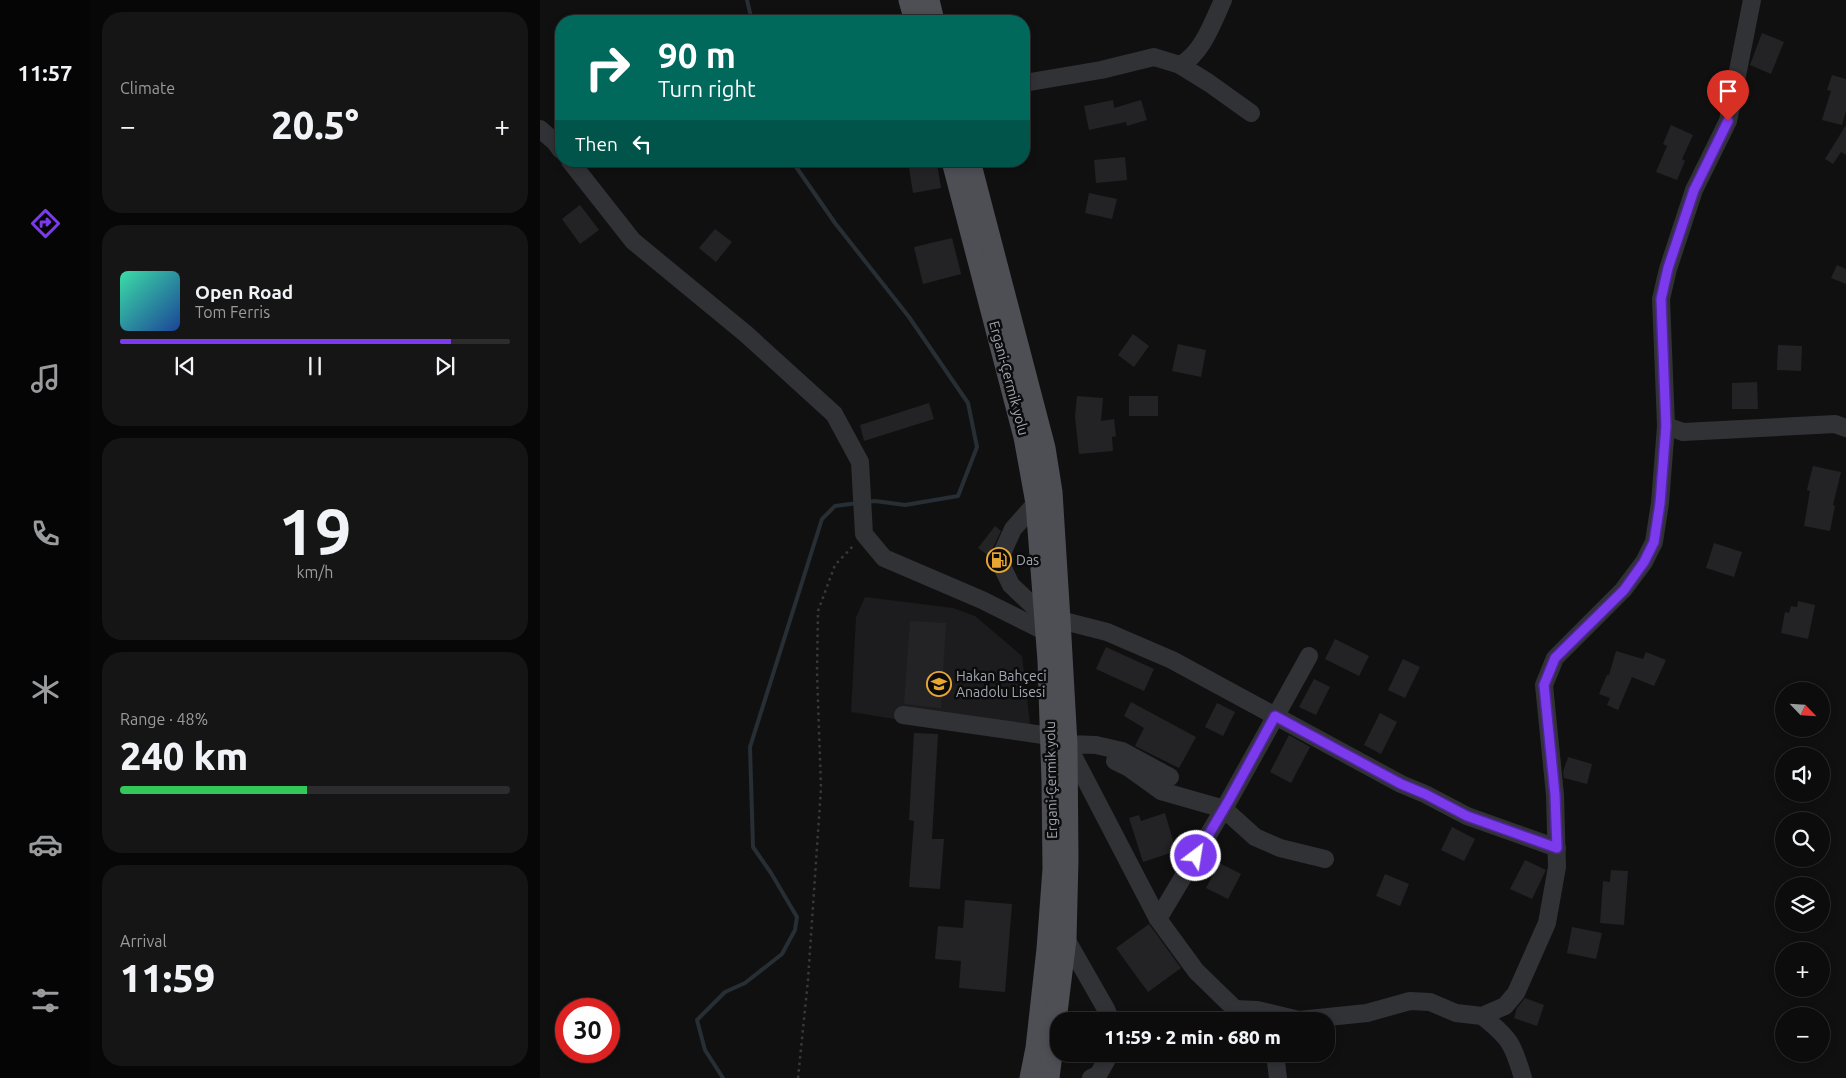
<!DOCTYPE html>
<html lang="en">
<head>
<meta charset="utf-8">
<style>
	body { margin:0; font-family:Ubuntu,sans-serif; background:#151516; color:#f1f3f6; height:100vh; display:flex; flex-direction:column; font-size:19px; white-space:nowrap }
	* { box-sizing:border-box; margin:0 }
	p { font-size:16px; color:#9a9b9d }
	.icon { flex:none; width:28px; height:28px; fill:none; stroke:currentColor; stroke-width:2; stroke-linecap:round; stroke-linejoin:round }
	.map { position:relative; flex:1; overflow:hidden }
	.drawer { display:flex; flex-direction:column; gap:12px; padding:12px; background:#070707; width:450px }
	.drawer>* { flex:none }
	.hud { position:absolute; left:15px; top:15px; width:475px; height:152px; border-radius:20px; box-shadow:0 2px 8px #0003,0 0 0 1px #2c2c2e; background:#00695c; color:#fff; overflow:hidden }
	.needle { width:32px; rotate:115deg }
	.controls { position:absolute; left:1235px; top:682px; display:grid; gap:10px }
	.controls a { display:grid; place-items:center; width:55px; height:55px; border-radius:50%; background:#0c0c0d; box-shadow:0 2px 8px #0003,0 0 0 1px #2c2c2e; font-size:25px }
	.speed { position:absolute; left:15px; top:998px; display:flex; gap:10px; font-size:25px; font-weight:700; text-align:center }
	.speed>* { display:grid; place-content:center; width:65px; height:65px; border-radius:50%; background:#0c0c0d; box-shadow:0 2px 8px #0003,0 0 0 1px #2c2c2e; line-height:1 }
	.speed .limit { border:8px solid #d22; background:#fff; color:#111 }
	.pin { position:absolute; display:grid; place-items:center; width:42px; height:42px; color:#fff; margin:-51px -21px; border-radius:50% 50% 50% 0; rotate:-45deg; box-shadow:0 0 5px #0007 }
	.pin .icon { rotate:45deg }
	.me { position:absolute; width:55px; margin:-28px; rotate:31deg; stroke-linejoin:round; filter:drop-shadow(0 0 4px #0008) }
	.turn { display:flex; align-items:center; gap:18px; height:105px; padding:0 20px; font-size:22px }
	.turn .icon { width:65px; height:65px; stroke-width:2.5 }
	.turn b { display:block; font-size:35px; line-height:42px }
	.then { display:flex; align-items:center; height:48px; padding:0 20px; background:#0003; gap:10px; font-size:19px }
	.big { font-size:38px; font-weight:800; line-height:1.1 }
	.drawer .tile { flex:1; display:flex; flex-direction:column; justify-content:center; gap:8px; min-width:0; padding:0 18px; border-radius:20px; background:#151516 }
	.drawer .dial { align-items:center; gap:0 }
	.dial b { font-size:65px; line-height:1 }
	.song { display:flex; align-items:center; gap:15px }
	.cover { width:60px; height:60px; border-radius:8px; background:linear-gradient(135deg,hsl(160 70% 55%),hsl(220 70% 35%)) }
	.played { height:5px; border-radius:2px; background:linear-gradient(90deg,#7c3aed 85%,#2c2c2e 85%) }
	.keys { display:flex; justify-content:space-around; direction:ltr }
	.heat { display:flex; justify-content:space-between; align-items:center; font-size:28px; direction:ltr }
	.charge { height:8px; border-radius:4px; background:linear-gradient(90deg,#34c759 48%,#2c2c2e 0) }
	.trip { position:absolute; left:510px; top:1012px; width:285px; height:50px; border-radius:20px; background:#0c0c0d; box-shadow:0 2px 8px #0003,0 0 0 1px #2c2c2e; font-weight:800; line-height:50px; text-align:center }
	main { display:flex; flex:1; min-height:0 }
	.tabs { display:flex; flex-direction:column; width:90px; justify-content:space-around; align-items:center; background:#050505; color:#9a9b9d }
	.tabs .icon { width:35px; height:35px }
	.tabs .on { color:#7c3aed }
	.tabs b { font-size:22px; color:#f1f3f6 }
	.map>svg:first-child { display:block }
	.built { fill:#1c1c1e }
	.lines { fill:none; stroke-linecap:round; stroke-linejoin:round }
	.stream { stroke:#272e34; stroke-width:4 }
	.building { fill:#232325 }
	.path { stroke:#37393d; stroke-width:2.5; stroke-dasharray:2.5 4; stroke-linecap:butt }
	.minor { stroke:#313236; stroke-width:18 }
	.major { stroke:#4d4f55; stroke-width:21 }
	.route-casing { stroke:#51269a; stroke-width:12 }
	.route { stroke:#7c3aed; stroke-width:9 }
	.labels { text-anchor:middle; dominant-baseline:central; stroke-width:5; stroke-linejoin:round; paint-order:stroke }
	.street-label { font-size:14px; fill:#a2a7b1; stroke:#0b0b0c }
	.poi-label { font-size:14px; fill:#a2a7b1; stroke:#0b0b0c; text-anchor:start }
</style>
</head>
<body>
<main>
<nav class="tabs">
<b>11:57</b>
<svg class="icon on" aria-label="directions" viewBox="0 0 24 24"><path d="M12 3l9 9-9 9-9-9zM9 14v-3h6M13 9l2 2-2 2"/></svg>
<svg class="icon" aria-label="music" viewBox="0 0 24 24"><path d="M9 18V5l10-2v13"/><circle cx="6" cy="18" r="3"/><circle cx="16" cy="16" r="3"/></svg>
<svg class="icon" aria-label="phone" viewBox="0 0 24 24"><path d="M5 4h4l2 5-3 2q2 4 5 5l2-3 5 2v4C11 20 4 13 5 4z"/></svg>
<svg class="icon" aria-label="climate" viewBox="0 0 24 24"><path d="M12 3v18M4 7l16 10M4 17L20 7"/></svg>
<svg class="icon" aria-label="car" viewBox="0 0 24 24"><path d="M5 17H2v-5l4-1 3-4h7l3 4 3 1v5h-3M9 17h6M6 11h13"/><circle cx="7" cy="17" r="2"/><circle cx="17" cy="17" r="2"/></svg>
<svg class="icon" aria-label="filters" viewBox="0 0 24 24"><path d="M4 7h16M4 17h16"/><circle cx="9" cy="7" r="2"/><circle cx="15" cy="17" r="2"/></svg>
</nav>
<section class="drawer">
<div class="tile"><p>Climate</p>
<div class="heat"><a>−</a><b class="big">20.5°</b><a>+</a></div>
</div>
<div class="tile">
<div class="song"><i class="cover"></i><div><b>Open Road</b><p>Tom Ferris</p></div></div>
<div class="played"></div>
<div class="keys"><svg class="icon" aria-label="previous" viewBox="0 0 24 24"><path d="M18 5L8 12l10 7zM5 5v14"/></svg><svg class="icon" aria-label="pause" viewBox="0 0 24 24"><path d="M8 5v14M16 5v14"/></svg><svg class="icon" aria-label="next" viewBox="0 0 24 24"><path d="M6 5l10 7-10 7zM19 5v14"/></svg></div>
</div>
<div class="tile dial"><b>19</b><p>km/h</p></div>
<div class="tile"><p>Range · 48%</p><b class="big">240 km</b><div class="charge"></div></div>
<div class="tile"><p>Arrival</p><b class="big">11:59</b></div>
</section>
<div class="map">
<svg width="1306" height="1078" viewBox="0 0 1306 1078">
	<rect width="100%" height="100%" fill="#101011"/>
	<polygon class="built" points="325,597 413,608 435,616 482,656 492,741 311,712 316,617"/>
	<g class="lines">
		<g class="stream">
			<polyline points="207,0 212,21"/>
			<polyline points="252,161 295,223 369,317 428,403 437,447 418,496 365,505 335,501 327,502"/>
			<polyline points="183,1078 165,1050 157,1020 185,992 205,983 242,954 255,930 257,917 231,873 213,847 210,747 282,519 295,506 318,503"/>
		</g>
	</g>
	<g class="building">
		<polygon points="1222,33 1244,42 1231,74 1210,65"/>
		<polygon points="1292,75 1306,79 1306,111 1302,125 1282,120 1291,91 1287,90"/>
		<polygon points="573,100 574,108 601,100 607,120 587,126 586,122 549,130 544,106"/>
		<polygon points="1131,125 1153,135 1142,159 1145,161 1137,180 1116,172 1127,146 1123,144"/>
		<polygon points="1306,125 1306,155 1301,152 1293,164 1285,159"/>
		<polygon points="585,157 587,180 556,183 554,160"/>
		<polygon points="397,163 401,188 373,193 369,168"/>
		<polygon points="549,193 577,199 572,219 545,213"/>
		<polygon points="40,205 59,230 40,244 22,219"/>
		<polygon points="175,229 192,242 176,262 159,248"/>
		<polygon points="412,238 421,274 383,284 374,247"/>
		<polygon points="1297,265 1306,269 1306,284 1291,278"/>
		<polygon points="593,334 609,346 594,367 578,355"/>
		<polygon points="638,344 666,350 661,377 632,371"/>
		<polygon points="1238,345 1262,346 1261,371 1237,370"/>
		<polygon points="1217,382 1218,409 1192,409 1192,383"/>
		<polygon points="537,396 563,398 561,421 574,419 576,436 572,437 573,451 539,454 535,417"/>
		<rect x="589" y="396" width="29" height="20"/>
		<polygon points="389,403 394,419 324,441 320,425"/>
		<polygon points="1273,466 1301,472 1293,505 1295,506 1290,531 1264,526 1270,491 1267,490"/>
		<polygon points="455,526 461,531 449,556 438,548"/>
		<polygon points="1174,543 1202,552 1194,577 1166,568"/>
		<polygon points="1258,601 1275,605 1268,639 1241,633 1245,612 1249,613 1251,606 1257,607"/>
		<polygon points="370,621 406,623 401,708 364,704"/>
		<polygon points="795,639 829,656 819,676 785,659"/>
		<polygon points="566,647 614,669 604,691 556,669"/>
		<polygon points="1076,651 1103,659 1106,652 1126,660 1114,686 1092,677 1078,710 1067,705 1070,698 1059,694 1067,675 1069,675"/>
		<polygon points="863,659 880,667 865,698 848,690"/>
		<polygon points="774,679 790,687 776,715 759,707"/>
		<polygon points="591,702 656,737 639,768 595,746 604,728 584,716"/>
		<polygon points="677,703 695,712 683,736 665,727"/>
		<polygon points="840,713 857,722 841,754 824,745"/>
		<polygon points="374,733 398,734 392,839 404,839 400,889 369,887 374,821 369,820"/>
		<polygon points="749,735 770,747 751,783 730,772"/>
		<polygon points="1028,757 1052,764 1047,784 1024,778 1023,772"/>
		<polygon points="625,813 636,851 603,862 589,818 599,815 601,821"/>
		<polygon points="912,827 935,839 924,861 901,850"/>
		<polygon points="985,860 1006,870 992,899 970,889"/>
		<polygon points="679,863 701,874 688,899 666,888"/>
		<polygon points="1071,870 1088,871 1084,925 1060,923 1063,881 1070,882"/>
		<polygon points="845,874 869,884 860,906 836,896"/>
		<polygon points="425,900 472,904 465,992 419,988 421,961 395,959 398,926 423,928"/>
		<polygon points="609,924 641,968 608,992 576,948"/>
		<polygon points="1032,927 1062,933 1056,959 1027,953"/>
		<polygon points="985,998 1004,1005 997,1026 974,1018 977,1008"/>
	</g>
	<g class="lines">
		<polyline class="path" points="258,1078 268,980 281,788 277,672 278,611 295,565 315,544"/>
		<g class="minor">
			<path d="M640,65c22,-11 33,-43 43,-65"/>
			<polyline points="484,83 561,70 614,57 640,65 669,83 711,113"/>
			<polyline points="0,129 15,142 21,150"/>
			<polyline points="30,161 93,241 206,334 294,414 320,462 324,534 344,558 442,600 506,632"/>
			<polyline points="1126,426 1143,432 1295,424 1306,428"/>
			<polyline points="496,503 473,529 459,560 471,585 505,617"/>
			<polyline points="520,620 567,632 632,660 861,784 885,794 927,816 1017,848"/>
			<polyline points="363,715 510,736"/>
			<polyline points="575,761 589,768 621,791 684,809 715,837 740,848 785,859"/>
			<polyline points="630,777 582,751 556,745 527,744 618,919 656,971 695,1009 704,1015"/>
			<polyline points="618,919 689,800 769,656"/>
			<polyline points="526,939 566,1009 571,1021"/>
			<polyline points="695,1009 717,1010 759,1020 827,1013 870,1001 890,1002 916,1013 942,1016 965,1006 976,993 1007,923 1017,867 1015,795 1004,685 1015,658 1083,590 1104,562 1114,542 1120,503 1126,426 1121,299 1128,269 1154,190 1188,121 1212,0"/>
			<path d="M942,1016c28,22 31,28 41,62"/>
			<polyline points="735,1054 738,1078"/>
			<polyline points="551,1078 558,1075 570,1054"/>
		</g>
		<g class="major">
			<polyline points="369,0 375,21"/>
			<polyline points="389,0 394,21"/>
			<polyline points="412,161 484,437 496,503 508,661 512,782 513,869 507,949 496,1048 490,1078"/>
			<polyline points="430,161 505,448 512,492 520,620 527,744 528,860 526,939 509,1078"/>
		</g>
	</g>
	<g class="lines">
		<defs>
			<polyline id="route" points="656,856 689,800 735,716 861,784 885,794 927,816 1017,848 1015,795 1004,685 1015,658 1084,590 1104,562 1114,542 1120,503 1126,426 1121,299 1128,268 1154,190 1188,121"/>
		</defs>
		<use href="#route" class="route-casing"/>
		<use href="#route" class="route"/>
	</g>
	<defs>
		<symbol id="fuel-ring" viewBox="-11 -11 22 22"><circle r="9.5" fill="#0b0b0c" stroke="#e7a732" stroke-width="1.5"/><path d="M-5.5-6h7V0h2V4h1.3V-2.5L3-4.5l.8-.8L6-3V5H2.5V1h-1V6h-7ZM-4.2-4.7v3.2H.2V-4.7Z" fill="#e7a732"/></symbol>
		<symbol id="school-ring" viewBox="-11 -11 22 22"><circle r="9.5" fill="#0b0b0c" stroke="#e7a732" stroke-width="1.5"/><path d="M0-5L7-2L0 1L-7-2ZM-4 1L0 2.5L4 1V4Q0 6-4 4Z" fill="#e7a732"/></symbol>
	</defs>
	<g fill-rule="evenodd">
		<use href="#fuel-ring" x="445" y="546" width="28" height="28"/>
		<use href="#school-ring" x="385" y="670" width="28" height="28"/>
	</g>
	<g class="labels">
		<g class="street-label">
			<text transform="translate(469 378) rotate(75)">Ergani-Çermik yolu</text>
			<text transform="translate(511 780) rotate(-91)">Ergani-Çermik yolu</text>
		</g>
		<g class="poi-label">
			<text x="476" y="560">Das</text>
			<text x="416" y="676">Hakan Bahçeci<tspan x="416" dy="16">Anadolu Lisesi</tspan></text>
		</g>
	</g>
</svg>
<div class="controls">
<a><svg class="needle" viewBox="-14 -14 28 28"><path d="M0-13l5 13h-10z" fill="#e53935"/><path d="M0 13l5-13h-10z" fill="#9a9b9d"/></svg></a>
<a><svg class="icon" aria-label="sound" viewBox="0 0 24 24"><path d="M4 9h4l5-4v14l-5-4H4zM17 9q2 3 0 6"/></svg></a>
<a><svg class="icon" aria-label="search" viewBox="0 0 24 24"><circle cx="10" cy="10" r="6"/><path d="M15 15l6 6"/></svg></a>
<a><svg class="icon" aria-label="layers" viewBox="0 0 24 24"><path d="M12 4l9 5-9 5-9-5zM3 14l9 5 9-5"/></svg></a>
<a>+</a>
<a>−</a>
</div>
<div class="speed"><div class="limit">30</div></div>
<div class="pin" style="left:1188px;top:121px;background:#d93025"><svg class="icon" aria-label="arrive" viewBox="0 0 24 24"><path d="M6 21V4h12l-3 4 3 4H6"/></svg></div>
<svg class="me" style="left:656px;top:856px" viewBox="-20 -20 40 40"><circle r="17" fill="#7c3aed" stroke="#fff" stroke-width="3"/><path d="M0-11L8 9 0 5-8 9z" fill="#fff"/></svg>
<div class="trip">11:59 · 2 min · 680 m</div>
<div class="hud">
<div class="turn"><svg class="icon" aria-label="right" viewBox="0 0 24 24"><path d="M7 20v-9h11M14 6l5 5-5 5"/></svg><div><b>90 m</b>Turn right</div></div>
<div class="then">Then<svg class="icon" aria-label="left" viewBox="0 0 24 24"><path d="M17 20v-9H6M10 6l-5 5 5 5"/></svg></div>
</div>
</div>
</main>
</body>
</html>
